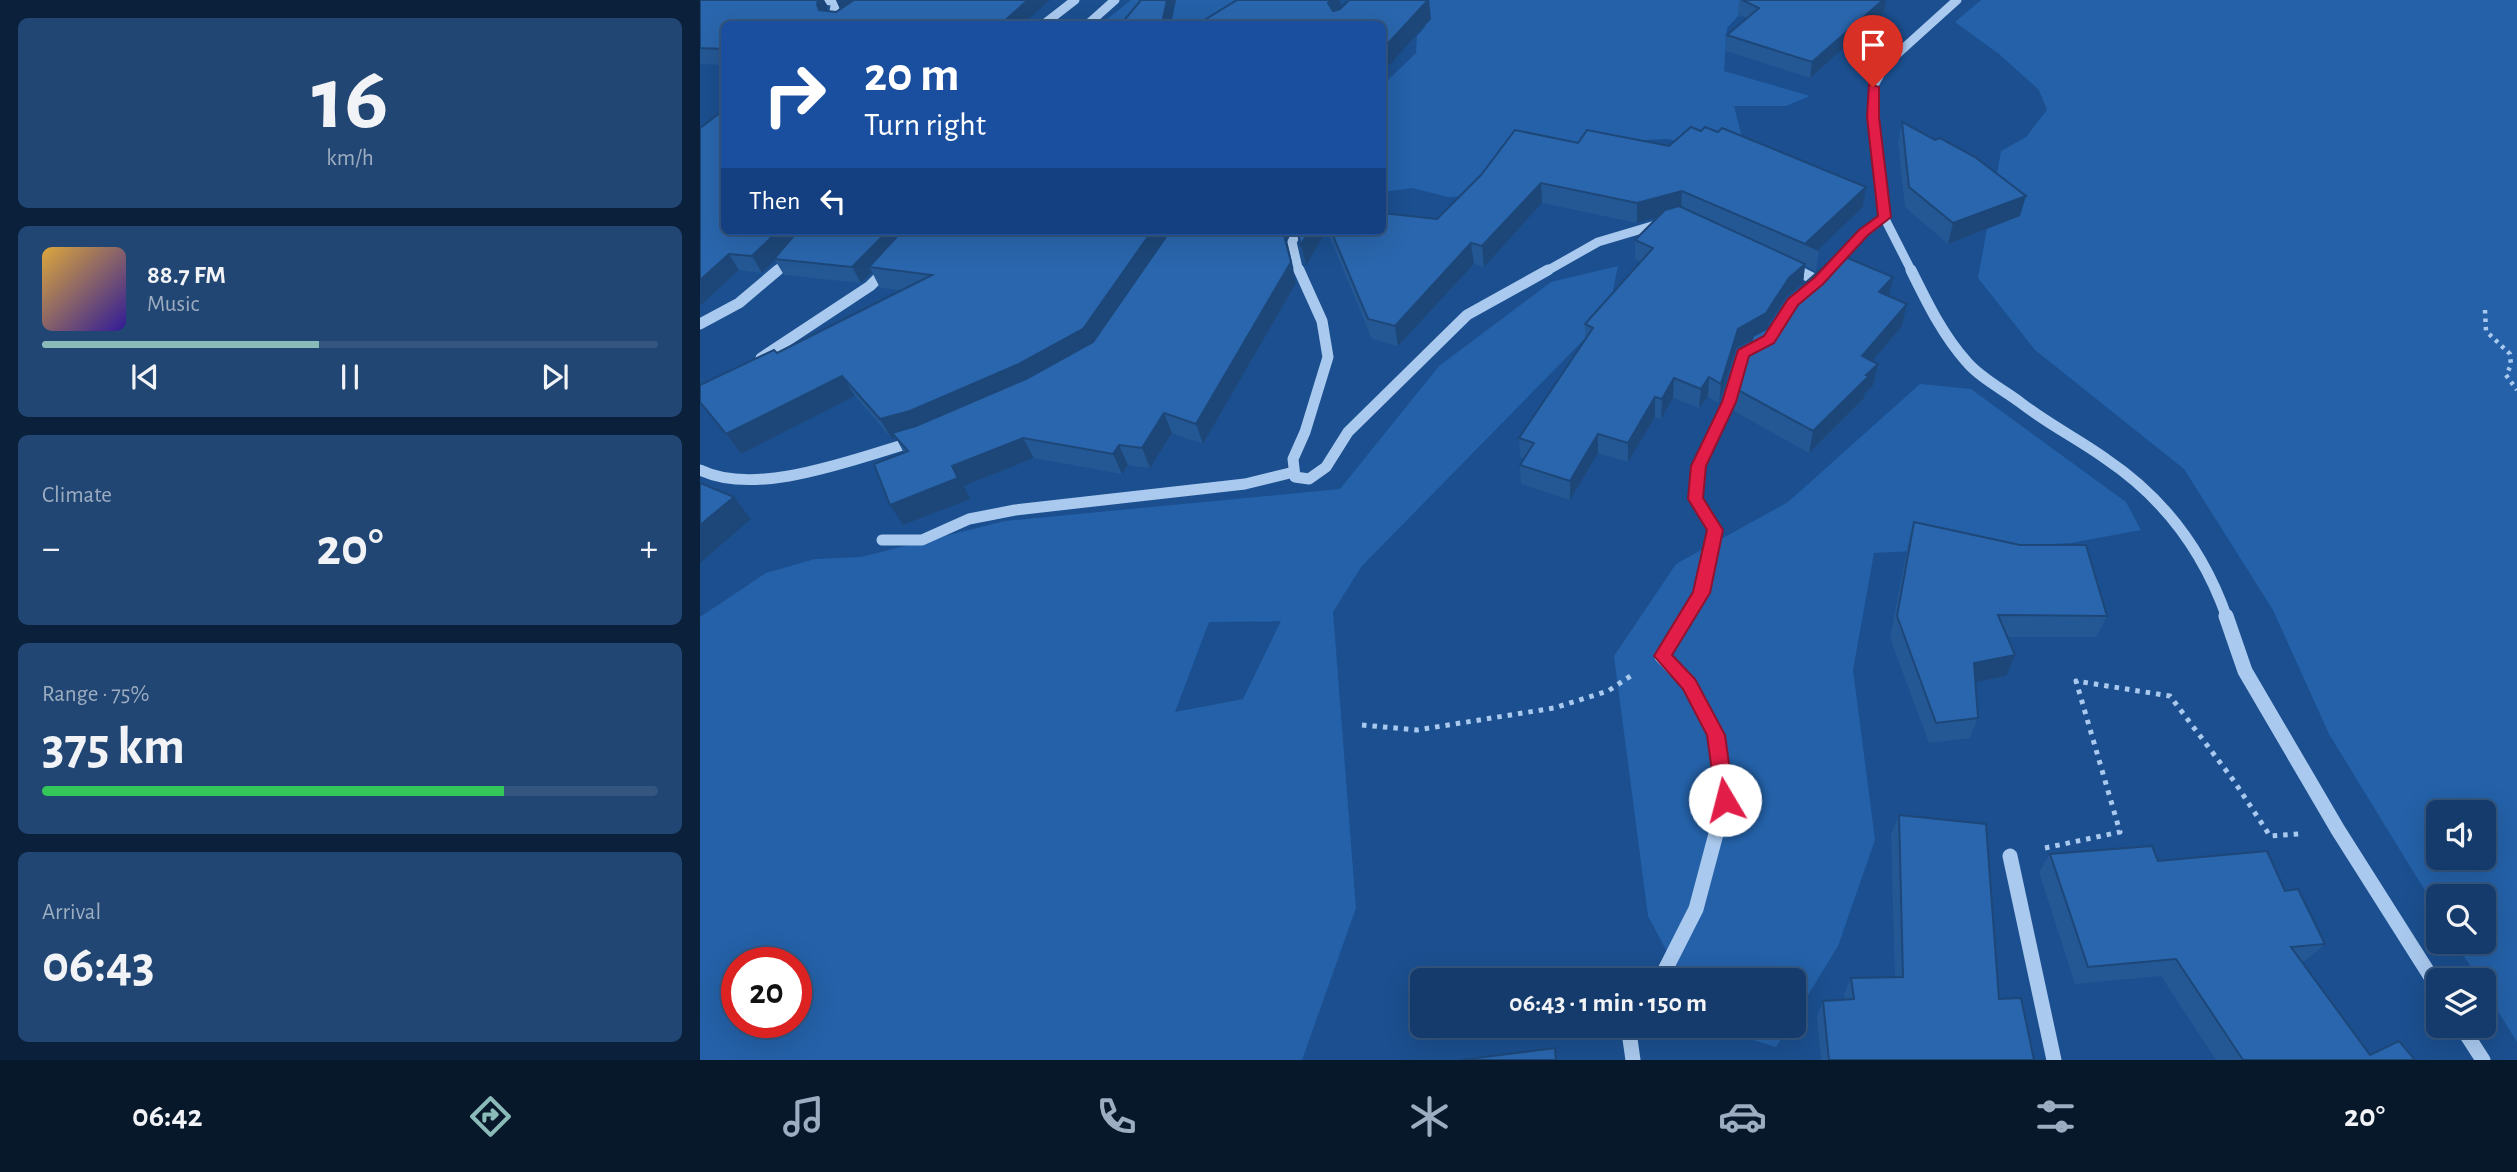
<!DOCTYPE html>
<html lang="en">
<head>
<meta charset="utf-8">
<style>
	body { margin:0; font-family:"Alegreya Sans",sans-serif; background:#214673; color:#f1f3f6; height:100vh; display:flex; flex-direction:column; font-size:26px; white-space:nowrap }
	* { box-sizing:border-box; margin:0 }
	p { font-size:23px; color:#9dadc1 }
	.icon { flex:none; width:38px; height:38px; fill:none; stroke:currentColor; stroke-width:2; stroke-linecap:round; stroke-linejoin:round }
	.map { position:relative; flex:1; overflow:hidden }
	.sheet { display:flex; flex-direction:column; gap:18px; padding:18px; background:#0b203b; width:700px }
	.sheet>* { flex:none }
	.top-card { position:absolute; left:21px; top:21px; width:665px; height:214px; border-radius:10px; box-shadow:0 7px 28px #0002,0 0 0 2px #33557e; background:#1a4fa0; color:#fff; overflow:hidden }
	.tools { position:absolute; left:1726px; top:800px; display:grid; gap:14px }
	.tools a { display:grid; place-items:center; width:70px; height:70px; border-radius:10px; background:#143b6b; box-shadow:0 7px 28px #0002,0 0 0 2px #33557e; font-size:35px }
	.speed { position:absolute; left:21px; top:947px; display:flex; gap:14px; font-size:35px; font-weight:700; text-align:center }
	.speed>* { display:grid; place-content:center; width:91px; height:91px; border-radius:50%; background:#143b6b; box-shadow:0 7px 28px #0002,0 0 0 2px #33557e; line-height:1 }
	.speed .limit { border:10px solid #d22; background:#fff; color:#111 }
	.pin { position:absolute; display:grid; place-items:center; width:60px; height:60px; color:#fff; margin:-72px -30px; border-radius:50% 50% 50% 0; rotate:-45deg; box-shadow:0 0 7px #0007 }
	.pin .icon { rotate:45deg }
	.me { position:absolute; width:77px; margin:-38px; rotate:352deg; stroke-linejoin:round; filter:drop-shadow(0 0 5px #0008) }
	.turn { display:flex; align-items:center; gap:24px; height:147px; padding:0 28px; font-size:32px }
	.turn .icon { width:91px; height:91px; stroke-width:2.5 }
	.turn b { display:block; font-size:49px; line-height:60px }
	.then { display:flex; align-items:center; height:66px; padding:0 28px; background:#0003; gap:14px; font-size:26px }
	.big { font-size:52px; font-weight:600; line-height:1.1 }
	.sheet .tile { flex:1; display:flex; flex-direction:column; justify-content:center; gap:10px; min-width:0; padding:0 24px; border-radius:10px; background:#214673 }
	.sheet .dial { align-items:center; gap:0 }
	.dial b { font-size:91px; line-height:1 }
	.song { display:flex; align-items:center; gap:21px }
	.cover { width:84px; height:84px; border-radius:10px; background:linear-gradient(135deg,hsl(40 70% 55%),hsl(250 70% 35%)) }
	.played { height:7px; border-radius:4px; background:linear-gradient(90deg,#8bbbb9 45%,#33557e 45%) }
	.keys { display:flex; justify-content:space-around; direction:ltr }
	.heat { display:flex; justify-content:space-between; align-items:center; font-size:38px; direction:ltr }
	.charge { height:10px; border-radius:5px; background:linear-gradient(90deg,#34c759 75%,#33557e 0) }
	.trip { position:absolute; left:710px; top:968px; width:396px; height:70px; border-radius:10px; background:#143b6b; box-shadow:0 7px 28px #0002,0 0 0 2px #33557e; font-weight:600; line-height:70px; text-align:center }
	.tabs { display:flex; height:112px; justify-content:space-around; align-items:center; background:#08182b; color:#9dadc1 }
	.tabs .icon { width:49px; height:49px }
	.tabs .selected { color:#8bbbb9 }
	.tabs b { font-size:32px; color:#f1f3f6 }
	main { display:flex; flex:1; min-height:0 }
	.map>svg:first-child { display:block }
	.green { fill:#2461a8; fill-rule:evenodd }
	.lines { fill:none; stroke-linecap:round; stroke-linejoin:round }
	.path-far1 { stroke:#a9c9ee; stroke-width:4.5; stroke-dasharray:3.5 5; stroke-linecap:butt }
	.path { stroke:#a9c9ee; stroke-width:5; stroke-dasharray:4.5 6; stroke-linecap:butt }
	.minor-far2 { stroke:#a9c9ee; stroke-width:9 }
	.minor-far1 { stroke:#a9c9ee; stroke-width:11 }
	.minor { stroke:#a9c9ee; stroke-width:15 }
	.wall { fill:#245895 }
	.shaded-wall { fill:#1d4779 }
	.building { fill:#2a66ad; stroke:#1d4779; stroke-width:2 }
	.route { fill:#e11d48; stroke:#92132f; stroke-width:2 }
</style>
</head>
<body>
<main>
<section class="sheet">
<div class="tile dial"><b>16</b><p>km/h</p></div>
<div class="tile">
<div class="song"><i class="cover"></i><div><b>88.7 FM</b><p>Music</p></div></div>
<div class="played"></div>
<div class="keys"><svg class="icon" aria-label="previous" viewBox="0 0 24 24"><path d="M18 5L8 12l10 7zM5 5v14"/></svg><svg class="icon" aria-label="pause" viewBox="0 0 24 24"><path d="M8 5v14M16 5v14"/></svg><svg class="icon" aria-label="next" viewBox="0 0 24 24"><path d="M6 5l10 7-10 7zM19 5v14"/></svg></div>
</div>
<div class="tile"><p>Climate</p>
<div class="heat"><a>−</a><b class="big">20°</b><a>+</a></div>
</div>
<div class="tile"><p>Range · 75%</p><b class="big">375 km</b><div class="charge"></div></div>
<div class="tile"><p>Arrival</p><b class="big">06:43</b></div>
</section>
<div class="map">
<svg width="1817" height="1060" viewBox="0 0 1817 1060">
	<rect width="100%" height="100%" fill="#1b4f8f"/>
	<g class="green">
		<polygon points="431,0 565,0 527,24 401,24"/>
		<polygon points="682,0 1053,0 1027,28 1024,71 1110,96 1086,106 1034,106 1046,153 966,139 925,141 770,196 748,197 712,188 683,192 683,85 716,53 717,36 725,27 722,13"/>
		<path d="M1281,0h536v1042l-34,-55v-7h-4l-24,-38h28v-46h-45v16l-109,-178 -56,-124 -89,-141 -149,-119 -57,-72 23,-127 25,-14 21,-27 -8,-20 -40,-36 -44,-32zM1738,812h45v46h-45z"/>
		<path d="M918,266l-10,49 -247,252 -28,45 23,296 -54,152h-602v-443l66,-44 49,-14 46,-2 144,-36 335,-32 99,-123 112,-84zM581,621l-38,78 -68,13 34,-90zM37,962h59v60h-59z"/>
		<polygon points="1220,384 1271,389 1426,502 1441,530 1371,543 1174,553 1153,670 1175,840 1138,946 1094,1018 1094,980 982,980 948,916 914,656 976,564 1088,502"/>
		<polygon points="1007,1026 1089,1026 1076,1047"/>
	</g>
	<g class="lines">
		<polyline class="path-far1" points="1785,310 1786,331 1810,354 1811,365 1806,375 1817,390"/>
		<g class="path">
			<polyline points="662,725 717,730 854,708 908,691 932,675"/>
			<polyline points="1345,848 1420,832 1376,681 1470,696 1534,781 1570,836 1599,834"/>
		</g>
		<g class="minor-far2">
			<polyline points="126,0 136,2 132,20 137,20"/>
			<polyline points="344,24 375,0"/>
			<polyline points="388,24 415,0"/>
			<polyline points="598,231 592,242 599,272"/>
			<polyline points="1092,268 1099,272"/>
			<polyline points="76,272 112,231"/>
			<polyline points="845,272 898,242 962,223"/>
			<polyline points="1127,272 1164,233 1184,217"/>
			<polyline points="1212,272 1184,217 1173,117 1173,87 1185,65 1257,0"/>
		</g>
		<g class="minor-far1">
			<polyline points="599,270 622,321 628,357 605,432 593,459 595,477 609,479 626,467 648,432 767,315 848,270"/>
			<polyline points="1096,270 1118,281 1129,270"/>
			<path d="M1211,270c16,32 31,64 55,91 14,17 38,29 55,42 27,21 57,36 85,56 58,39 98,93 121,159"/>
			<polyline points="0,324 39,303 78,270"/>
			<polyline points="61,358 170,286 186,270"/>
			<path d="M0,470c57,28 157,-12 216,-29"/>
			<polyline points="182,540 222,540 269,519 315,510 545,484 594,472"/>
			<polyline points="986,618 1001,593 1016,530 996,499 998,466 1029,402 1043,353 1063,343"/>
		</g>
		<g class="minor">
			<polyline points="1526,616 1545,671 1638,830 1738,988"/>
			<polyline points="1310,856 1354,1060"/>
			<polyline points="960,980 996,909 1025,800 1016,735 989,684 962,656 987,616"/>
			<polyline points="932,1026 929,1032 933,1060"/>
			<polyline points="1761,1026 1783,1060"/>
		</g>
	</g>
	<g class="wall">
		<polygon points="0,0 124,0 128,7 127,11 136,12 140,9 136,0 350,0 24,24 24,65 0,64"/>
		<polygon points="1039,0 1186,0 1184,12 1110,78 1026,51 1027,35 1047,18 1038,14"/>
		<polygon points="1202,122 1235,140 1320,216 1248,244 1205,207 1198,142"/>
		<polygon points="878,143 1166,187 1163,207 1118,250 1119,250 1116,271 1105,266 1103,283 1086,297 1066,329 1189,296 1207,304 1202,326 1172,361 1178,364 1173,386 1165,393 1164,398 1109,453 1034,411 1036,389 1052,339 1036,348 1019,403 1008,397 999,408 973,398 961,419 955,417 928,462 898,453 870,500 821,484 820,465 824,458 820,457 819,438 885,340 885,324 941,262 935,259 935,240 958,218 937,223 842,203 784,267 774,264 698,346 672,339 627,231 682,231 737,219"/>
		<polygon points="24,231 585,242 596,283 503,444 472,433 450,468 428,465 422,474 334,458 264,486 270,499 203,525 204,453 196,438 192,439 155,396 41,454 0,403 77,353 202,290 180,288 172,272 161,283 84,275 75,260 62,273 39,270 0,306"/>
		<polygon points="597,231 626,231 606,266 599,243"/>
		<polygon points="1214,522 1407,616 1396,637 1307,637 1306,676 1275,682 1278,718 1270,738 1229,743 1190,638 1208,544"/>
		<polygon points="1199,815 1299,999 1334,1060 1121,1060 1117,1017 1123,1001 1145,1000 1144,994 1151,978 1195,977 1191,834"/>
		<polygon points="1350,854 1458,861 1585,891 1625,944 1606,960 1602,961 1670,1055 1715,1060 1516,1060 1461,976 1375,984 1339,872"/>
	</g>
	<g class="shaded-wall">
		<polygon points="118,0 124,0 128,7 125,19 119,10 117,4"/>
		<polygon points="136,0 156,0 141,11"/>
		<polygon points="328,0 350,0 323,24 301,24"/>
		<polygon points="467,0 476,0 471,24 462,24"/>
		<polygon points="631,0 640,0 642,11 631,23 628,3"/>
		<polygon points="729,0 731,19 682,73 682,50"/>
		<polygon points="1183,0 1186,0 1184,12 1110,78 1112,62"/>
		<polygon points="841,183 842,203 784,267 782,246"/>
		<polygon points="1166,187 1163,207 1118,250 1106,243"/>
		<polygon points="982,191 981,211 937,223 937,203"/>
		<polygon points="1326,196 1320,216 1248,244 1253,223"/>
		<polygon points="78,231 104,231 62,273 52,256"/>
		<polygon points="188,231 207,231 169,267 172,272 161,283 152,267"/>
		<polygon points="452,231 473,231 391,350 197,438 192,433 196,438 192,439 180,419"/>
		<polygon points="582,231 592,231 585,243"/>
		<polygon points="609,231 626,231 606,266 601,245"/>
		<polygon points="771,243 774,264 698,346 695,326"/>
		<polygon points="29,254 39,270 0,306 0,280"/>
		<polygon points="591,262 596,283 503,444 496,424"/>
		<polygon points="1105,264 1103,283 1086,297 1063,333 1036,348 1019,403 1021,384 1038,329 1089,278"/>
		<polygon points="1193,277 1188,300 1179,292"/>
		<polygon points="1207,304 1202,326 1158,378 1162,356"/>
		<polygon points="1178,364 1173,386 1165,393 1164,398 1109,453 1113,431"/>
		<polygon points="142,376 155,396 41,454 26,434"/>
		<polygon points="1009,377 1008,397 999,408 1001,389"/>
		<polygon points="974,378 973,398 961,419 962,399"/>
		<polygon points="955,397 955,417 928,462 928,443"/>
		<polygon points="464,413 472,433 450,468 442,448"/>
		<polygon points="898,434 898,453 870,500 870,481"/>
		<polygon points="323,438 334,458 264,486 270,499 203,525 190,505 252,466"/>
		<polygon points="419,445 428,465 422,474 413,454"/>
		<polygon points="34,497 51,519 0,563 0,525"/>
		<polygon points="1315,655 1306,676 1266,684 1274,663"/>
	</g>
	<g class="building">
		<polygon points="0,0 118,0 117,4 119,10 136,12 154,0 328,0 301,24 24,24 24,49 0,48"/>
		<polygon points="441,0 467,0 462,24 421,24"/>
		<polygon points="537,0 631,0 628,3 633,11 640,9 649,0 728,0 682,50 682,24 498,24"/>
		<polygon points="1042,0 1183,0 1112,62 1027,35 1059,8"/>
		<polygon points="24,110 24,231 78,231 52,256 29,254 0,280 0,128"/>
		<polygon points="1202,122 1235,140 1240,138 1275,157 1326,196 1253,223 1209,187"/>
		<polygon points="991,127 1001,131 1005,127 1018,132 1022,128 1166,187 1106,243 1119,250 982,191 937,203 841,183 782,246 771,243 695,326 668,319 631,231 682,231 682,213 737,219 781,175 815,130 878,143 887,130 969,146"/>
		<polygon points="979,206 1105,264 1089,278 1066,313 1038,329 1021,384 1009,377 1001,389 974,378 962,399 955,397 928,443 898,434 870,481 820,465 834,443 819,438 893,328 885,324 953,248 935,240 965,210"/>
		<polygon points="98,231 188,231 152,267 74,259"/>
		<polygon points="202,231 452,231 383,329 319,364 210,411 180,419 142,376 26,434 0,402 0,385 74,350 77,353 232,275 169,267"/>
		<polygon points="470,231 583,231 591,262 496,424 464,413 442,448 419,445 413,454 323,438 252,466 258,478 190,505 174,464 208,451 192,433 216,426 326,379 393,342"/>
		<polygon points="597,231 609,231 601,245"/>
		<polygon points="1138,254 1193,277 1179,292 1207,304 1162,356 1178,364 1166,375 1169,376 1113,431 1036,389 1053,336 1079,322 1103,285"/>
		<polygon points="0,483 34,497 0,525"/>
		<polygon points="1214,522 1320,545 1386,545 1407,616 1298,615 1315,655 1274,663 1278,718 1236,723 1197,616"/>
		<polygon points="1199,815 1286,824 1299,999 1321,998 1334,1060 1129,1060 1123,1001 1154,999 1151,978 1203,977"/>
		<polygon points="1452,846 1458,861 1567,851 1585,891 1598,889 1625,944 1591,947 1670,1055 1699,1041 1715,1060 1543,1060 1476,959 1388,967 1350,854"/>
		<polygon points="855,1048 856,1060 761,1060"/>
	</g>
	<polygon class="route" points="1169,84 1179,87 1179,117 1191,217 1168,235 1123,284 1098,305 1074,343 1049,356 1036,402 1006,466 1003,498 1023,530 1010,593 972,655 995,679 1025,735 1034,800 1032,806 1025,808 1018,806 1016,800 1007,735 983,689 954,656 993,592 1007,530 988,499 991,466 1022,402 1038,350 1064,336 1088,299 1114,278 1159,230 1178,216 1167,117"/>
</svg>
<div class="tools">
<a><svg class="icon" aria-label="sound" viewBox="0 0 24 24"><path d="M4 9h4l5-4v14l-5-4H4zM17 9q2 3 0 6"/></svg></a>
<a><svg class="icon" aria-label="search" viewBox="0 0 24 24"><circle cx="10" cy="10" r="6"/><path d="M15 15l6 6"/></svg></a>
<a><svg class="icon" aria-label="layers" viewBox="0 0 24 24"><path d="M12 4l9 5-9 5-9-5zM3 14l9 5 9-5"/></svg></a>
</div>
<div class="speed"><div class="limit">20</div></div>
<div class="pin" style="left:1173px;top:87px;background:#d93025"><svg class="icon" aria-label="arrive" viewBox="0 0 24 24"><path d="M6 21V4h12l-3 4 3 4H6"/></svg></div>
<svg class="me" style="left:1025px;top:800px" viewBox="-20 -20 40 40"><circle r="19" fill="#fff"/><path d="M0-13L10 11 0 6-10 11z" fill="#e11d48"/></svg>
<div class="trip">06:43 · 1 min · 150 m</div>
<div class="top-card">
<div class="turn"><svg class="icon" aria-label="right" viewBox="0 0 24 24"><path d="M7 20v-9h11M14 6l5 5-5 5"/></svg><div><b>20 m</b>Turn right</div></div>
<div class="then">Then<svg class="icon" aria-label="left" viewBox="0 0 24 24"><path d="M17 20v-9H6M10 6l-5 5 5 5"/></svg></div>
</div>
</div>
</main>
<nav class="tabs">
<b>06:42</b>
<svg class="icon selected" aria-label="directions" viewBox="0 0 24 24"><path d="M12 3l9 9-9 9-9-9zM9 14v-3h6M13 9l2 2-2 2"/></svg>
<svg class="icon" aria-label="music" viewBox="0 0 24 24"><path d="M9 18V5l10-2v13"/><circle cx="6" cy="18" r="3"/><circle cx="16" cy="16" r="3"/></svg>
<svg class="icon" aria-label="phone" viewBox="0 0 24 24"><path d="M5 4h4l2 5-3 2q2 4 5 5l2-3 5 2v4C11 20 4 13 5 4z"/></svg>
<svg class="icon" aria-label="climate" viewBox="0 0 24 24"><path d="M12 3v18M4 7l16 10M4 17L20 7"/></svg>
<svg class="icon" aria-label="car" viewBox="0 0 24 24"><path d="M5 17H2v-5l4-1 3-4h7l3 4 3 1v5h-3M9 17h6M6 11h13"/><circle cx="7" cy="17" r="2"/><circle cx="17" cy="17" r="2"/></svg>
<svg class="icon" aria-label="filters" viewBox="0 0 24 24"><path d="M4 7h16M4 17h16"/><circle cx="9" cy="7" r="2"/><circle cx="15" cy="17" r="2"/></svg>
<b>20°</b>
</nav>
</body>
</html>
